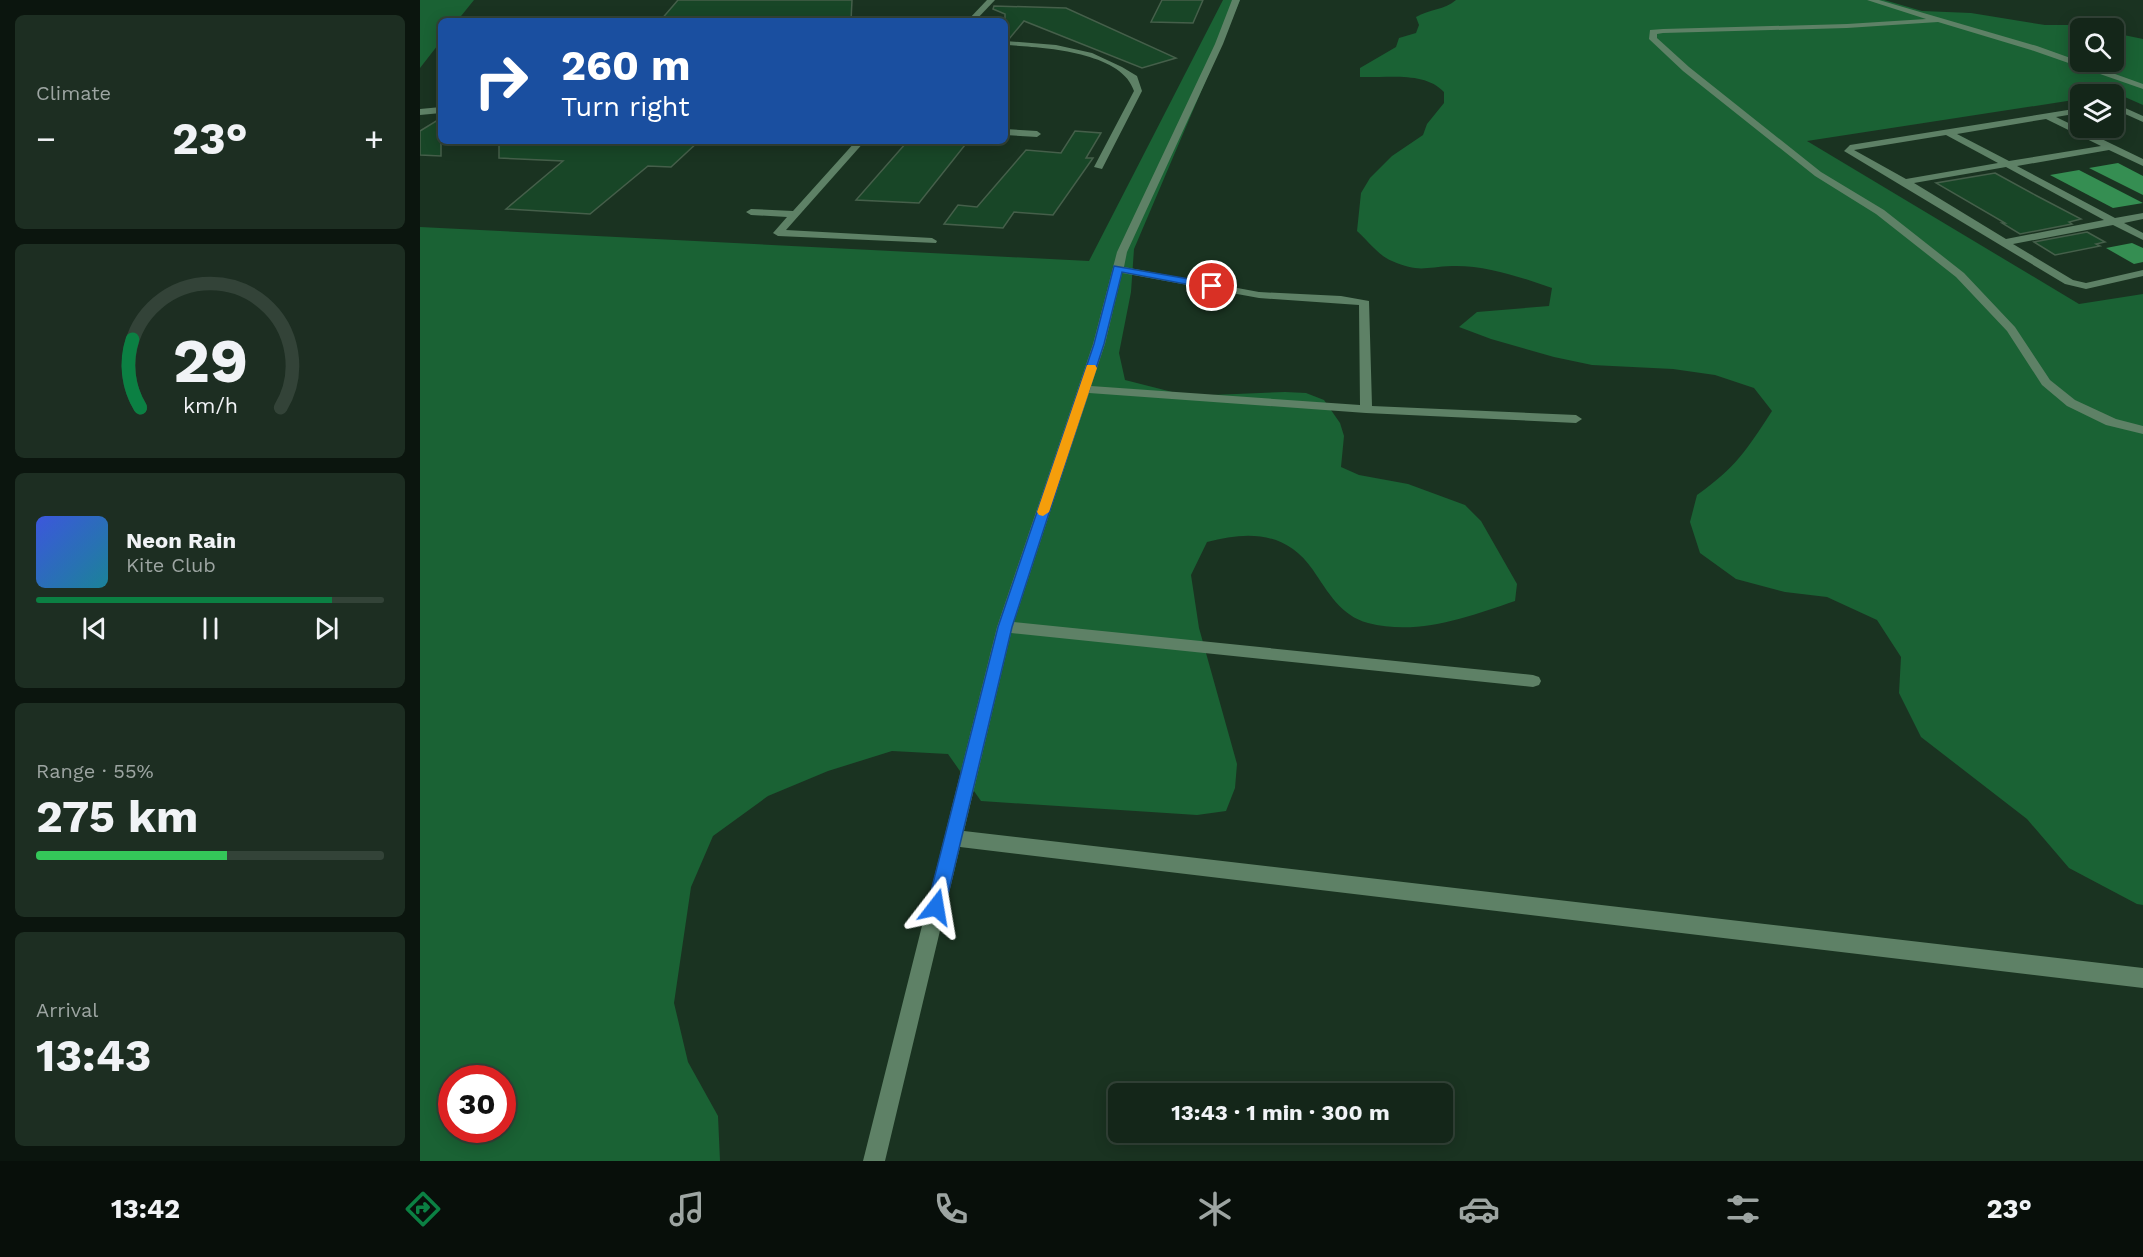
<!DOCTYPE html>
<html lang="en">
<head>
<meta charset="utf-8">
<style>
	body { margin:0; font-family:"Work Sans",sans-serif; background:#1d2e22; color:#f1f3f6; height:100vh; display:flex; flex-direction:column; font-size:22px; white-space:nowrap }
	* { box-sizing:border-box; margin:0 }
	p { font-size:20px; color:#9da5a2 }
	.icon { flex:none; width:33px; height:33px; fill:none; stroke:currentColor; stroke-width:2; stroke-linecap:round; stroke-linejoin:round }
	.map { position:relative; flex:1; overflow:hidden }
	.sheet { display:flex; flex-direction:column; gap:15px; padding:15px; background:#0b150e; width:420px }
	.sheet>* { flex:none }
	.hud { position:absolute; left:18px; top:18px; width:570px; height:126px; border-radius:9px; box-shadow:0 3px 15px #0003,0 0 0 2px #334338; background:#1a4fa0; color:#fff; overflow:hidden }
	.tools { position:absolute; left:1650px; top:18px; display:grid; gap:12px }
	.tools a { display:grid; place-items:center; width:54px; height:54px; border-radius:9px; background:#142619; box-shadow:0 3px 15px #0003,0 0 0 2px #334338; font-size:30px }
	.speed { position:absolute; left:18px; top:1065px; display:flex; gap:12px; font-size:30px; font-weight:700; text-align:center }
	.speed>* { display:grid; place-content:center; width:78px; height:78px; border-radius:50%; background:#142619; box-shadow:0 3px 15px #0003,0 0 0 2px #334338; line-height:1 }
	.speed .limit { border:9px solid #d22; background:#fff; color:#111 }
	.pin { position:absolute; display:grid; place-items:center; width:51px; height:51px; color:#fff; margin:-26px; border:3px solid #fff; border-radius:50%; box-shadow:0 2px 6px #0007 }
	.me { position:absolute; width:66px; margin:-33px; rotate:14deg; stroke-linejoin:round; filter:drop-shadow(0 0 4px #0008) }
	.turn { display:flex; align-items:center; gap:21px; height:126px; padding:0 24px; font-size:27px }
	.turn .icon { width:78px; height:78px; stroke-width:2.5 }
	.turn b { display:block; font-size:42px; line-height:51px }
	.big { font-size:45px; font-weight:700; line-height:1.1 }
	.sheet .card { flex:1; display:flex; flex-direction:column; justify-content:center; gap:9px; min-width:0; padding:0 21px; border-radius:9px; background:#1d2e22 }
	.sheet .dial { align-items:center; gap:0 }
	.dial svg { height:156px; overflow:visible; fill:none; stroke:#334338; stroke-width:7; stroke-linecap:round; text-anchor:middle }
	.dial text { fill:#f1f3f6; stroke:none }
	.song { display:flex; align-items:center; gap:18px }
	.cover { width:72px; height:72px; border-radius:9px; background:linear-gradient(135deg,hsl(230 70% 55%),hsl(190 70% 35%)) }
	.played { height:6px; border-radius:3px; background:linear-gradient(90deg,#0b8043 85%,#334338 85%) }
	.keys { display:flex; justify-content:space-around; direction:ltr }
	.heat { display:flex; justify-content:space-between; align-items:center; font-size:33px; direction:ltr }
	.charge { height:9px; border-radius:4px; background:linear-gradient(90deg,#34c759 55%,#334338 0) }
	.trip { position:absolute; left:688px; top:1083px; width:345px; height:60px; border-radius:9px; background:#142619; box-shadow:0 3px 15px #0003,0 0 0 2px #334338; font-weight:700; line-height:60px; text-align:center }
	.dock { display:flex; height:96px; justify-content:space-around; align-items:center; background:#080f0a; color:#9da5a2 }
	.dock .icon { width:42px; height:42px }
	.dock .on { color:#0b8043 }
	.dock b { font-size:27px; color:#f1f3f6 }
	main { display:flex; flex:1; min-height:0 }
	.map>svg:first-child { display:block }
	.green { fill:#1a6234; fill-rule:evenodd }
	.water { fill:#358e52 }
	.building { fill:#184627; stroke:#455f4a; stroke-width:1.5 }
	.lines { fill:none; stroke-linecap:round; stroke-linejoin:round }
	.minor { fill:#5e8166; fill-rule:evenodd }
	.route { fill:#1a73e8; stroke:#114b97; stroke-width:1.5 }
	.slow { fill:#f59e0b }
</style>
</head>
<body>
<main>
<section class="sheet">
<div class="card"><p>Climate</p>
<div class="heat"><a>−</a><b class="big">23°</b><a>+</a></div>
</div>
<div class="card dial"><svg viewBox="0 0 100 80">
<path d="M14 69A42 42 0 1 1 86 69"/>
<path d="M14 69A42 42 0 0 1 10 34" stroke="#0b8043"/>
<text x="50" y="56" font-size="32" font-weight="700">29</text>
<text x="50" y="72" font-size="11">km/h</text>
</svg></div>
<div class="card">
<div class="song"><i class="cover"></i><div><b>Neon Rain</b><p>Kite Club</p></div></div>
<div class="played"></div>
<div class="keys"><svg class="icon" aria-label="previous" viewBox="0 0 24 24"><path d="M18 5L8 12l10 7zM5 5v14"/></svg><svg class="icon" aria-label="pause" viewBox="0 0 24 24"><path d="M8 5v14M16 5v14"/></svg><svg class="icon" aria-label="next" viewBox="0 0 24 24"><path d="M6 5l10 7-10 7zM19 5v14"/></svg></div>
</div>
<div class="card"><p>Range · 55%</p><b class="big">275 km</b><div class="charge"></div></div>
<div class="card"><p>Arrival</p><b class="big">13:43</b></div>
</section>
<div class="map">
<svg width="1723" height="1161" viewBox="0 0 1723 1161">
	<rect width="100%" height="100%" fill="#1a3321"/>
	<g class="green">
		<polygon points="0,0 54,0 37,21 21,21 21,41 0,68"/>
		<path d="M803,0h17l-106,249 -3,43 -12,61 6,27 63,16 97,-4 21,1 18,7 16,23 4,13 -3,31 18,8 49,9 57,21 16,16 36,63 -2,17c-47,16 -97,35 -147,22 -27,-7 -40,-31 -55,-53 -27,-39 -65,-39 -106,-28l-16,33 8,53 38,136 -2,24 -9,23 -29,4 -216,-14 -33,-47 -56,-3 -64,20 -60,25 -55,40 -22,51 -17,116 14,59 30,54 2,45h-300v-934l669,34zM32,1078h50v52h-50z"/>
		<path d="M1036,0h428l38,11 49,2 74,12h27l10,3h-2v34h34v-29l29,6v66l-25,-11h-38v5l-273,42 272,163 64,-10v611l-6,-1 -68,-36 -42,-49 -106,-82 -22,-44 2,-36 -24,-37 -50,-23 -42,-5 -49,-13 -36,-26 -10,-31 7,-27c39,-28 49,-44 75,-84l-18,-23 -39,-13 -42,-6 -81,-4 -38,-8 -63,-18 -32,-12 18,-15 72,-6 3,-18c-32,-11 -66,-23 -100,-22 -27,1 -33,7 -60,-5 -13,-5 -25,-21 -35,-30l4,-38 9,-15 22,-22 31,-21 4,-11 17,-21v-11c-19,-21 -57,-14 -84,-15v-9l36,-21 3,-9 17,-5 3,-8 -3,-8c13,-8 29,-7 40,-17z"/>
	</g>
	<g class="water">
		<polygon points="1698,163 1723,176 1723,195 1669,168"/>
		<polygon points="1659,170 1723,203 1693,208 1630,175"/>
		<polygon points="1712,243 1723,248 1723,262 1714,264 1686,248"/>
	</g>
	<g class="building">
		<polygon points="258,0 432,0 431,21 240,21"/>
		<polygon points="742,0 783,0 773,23 731,22"/>
		<polygon points="574,6 646,8 756,58 722,68 604,21 589,39 585,39 585,14 573,9"/>
		<polygon points="21,118 21,156 0,155 0,131"/>
		<polygon points="655,131 681,133 666,158 673,158 633,215 594,212 583,228 524,224 538,205 557,207 606,150 641,153"/>
		<polygon points="79,141 279,141 251,167 228,166 170,214 86,209 143,161 79,158"/>
		<polygon points="486,143 545,145 499,203 436,200"/>
		<polygon points="1575,173 1617,196 1661,219 1649,222 1652,224 1600,234 1582,223 1585,223 1516,183"/>
		<polygon points="1667,232 1685,242 1676,244 1680,246 1635,255 1614,242"/>
	</g>
	<g class="lines">
		<g class="minor">
			<polygon points="567,0 575,0 555,21 547,21"/>
			<path d="M812,0h8l-17,44 -96,208 -3,15 135,25 82,4 28,5 3,105 204,9 6,4 -6,4 -210,-10 -277,-20 -75,229 519,53 6,2 2,4 -2,4 -6,2 -522,-54 -47,198 1179,137v20l-1183,-141 -75,314h-22l134,-534 96,-283 24,-92 98,-208zM702,273l137,25 100,7 1,100 -269,-19 14,-42z"/>
			<polygon points="1447,0 1459,0 1617,46 1723,84 1723,89 1611,50 1518,22 1427,28 1243,33 1237,34 1237,38 1269,67 1401,172 1464,210 1544,273 1595,327 1630,380 1655,400 1696,419 1723,426 1723,434 1686,425 1647,406 1622,385 1587,331 1536,277 1456,214 1395,176 1263,71 1229,39 1230,30 1243,29 1427,24 1506,19"/>
			<path d="M585,41l51,4 36,8 30,14 15,9 5,15 -40,78 -8,-2 40,-76c-12,-40 -94,-44 -129,-46z"/>
			<polygon points="1694,103 1723,116 1723,122 1694,109"/>
			<polygon points="21,107 21,113 0,115 0,109"/>
			<path d="M1660,108v5l-24,4 87,42v7l-34,-16 -92,16 98,52 28,-5v6l-19,4 19,10v7l-30,-15 -100,19 60,36 13,3 57,-13v6l-57,13 -21,-5 -221,-133 6,-6zM1626,119l55,27 -92,15 -52,-27zM1526,135l52,28 -92,16 -52,-29zM1586,167l98,53 -98,19 -92,-56z"/>
			<polygon points="585,129 617,131 621,134 617,137 585,135"/>
			<polygon points="436,141 445,141 366,230 512,238 517,241 516,243 358,236 353,233 367,217 331,215 326,212 331,209 373,211"/>
		</g>
	</g>
	<polygon class="route" points="694,266 792,283 797,286 792,289 702,272 684,344 592,627 525,907 522,913 516,915 510,913 507,907 578,627 674,344"/>
	<polygon class="slow" points="667,365 675,365 677,368 629,512 623,516 619,515 617,512"/>
</svg>
<div class="tools">
<a><svg class="icon" aria-label="search" viewBox="0 0 24 24"><circle cx="10" cy="10" r="6"/><path d="M15 15l6 6"/></svg></a>
<a><svg class="icon" aria-label="layers" viewBox="0 0 24 24"><path d="M12 4l9 5-9 5-9-5zM3 14l9 5 9-5"/></svg></a>
</div>
<div class="speed"><div class="limit">30</div></div>
<div class="pin" style="left:792px;top:286px;background:#d93025"><svg class="icon" aria-label="arrive" viewBox="0 0 24 24"><path d="M6 21V4h12l-3 4 3 4H6"/></svg></div>
<svg class="me" style="left:516px;top:907px" viewBox="-20 -20 40 40"><path d="M0-17L14 15 0 8-14 15z" fill="#1a73e8" stroke="#fff" stroke-width="4"/></svg>
<div class="trip">13:43 · 1 min · 300 m</div>
<div class="hud">
<div class="turn"><svg class="icon" aria-label="right" viewBox="0 0 24 24"><path d="M7 20v-9h11M14 6l5 5-5 5"/></svg><div><b>260 m</b>Turn right</div></div>
</div>
</div>
</main>
<nav class="dock">
<b>13:42</b>
<svg class="icon on" aria-label="directions" viewBox="0 0 24 24"><path d="M12 3l9 9-9 9-9-9zM9 14v-3h6M13 9l2 2-2 2"/></svg>
<svg class="icon" aria-label="music" viewBox="0 0 24 24"><path d="M9 18V5l10-2v13"/><circle cx="6" cy="18" r="3"/><circle cx="16" cy="16" r="3"/></svg>
<svg class="icon" aria-label="phone" viewBox="0 0 24 24"><path d="M5 4h4l2 5-3 2q2 4 5 5l2-3 5 2v4C11 20 4 13 5 4z"/></svg>
<svg class="icon" aria-label="climate" viewBox="0 0 24 24"><path d="M12 3v18M4 7l16 10M4 17L20 7"/></svg>
<svg class="icon" aria-label="car" viewBox="0 0 24 24"><path d="M5 17H2v-5l4-1 3-4h7l3 4 3 1v5h-3M9 17h6M6 11h13"/><circle cx="7" cy="17" r="2"/><circle cx="17" cy="17" r="2"/></svg>
<svg class="icon" aria-label="filters" viewBox="0 0 24 24"><path d="M4 7h16M4 17h16"/><circle cx="9" cy="7" r="2"/><circle cx="15" cy="17" r="2"/></svg>
<b>23°</b>
</nav>
</body>
</html>
